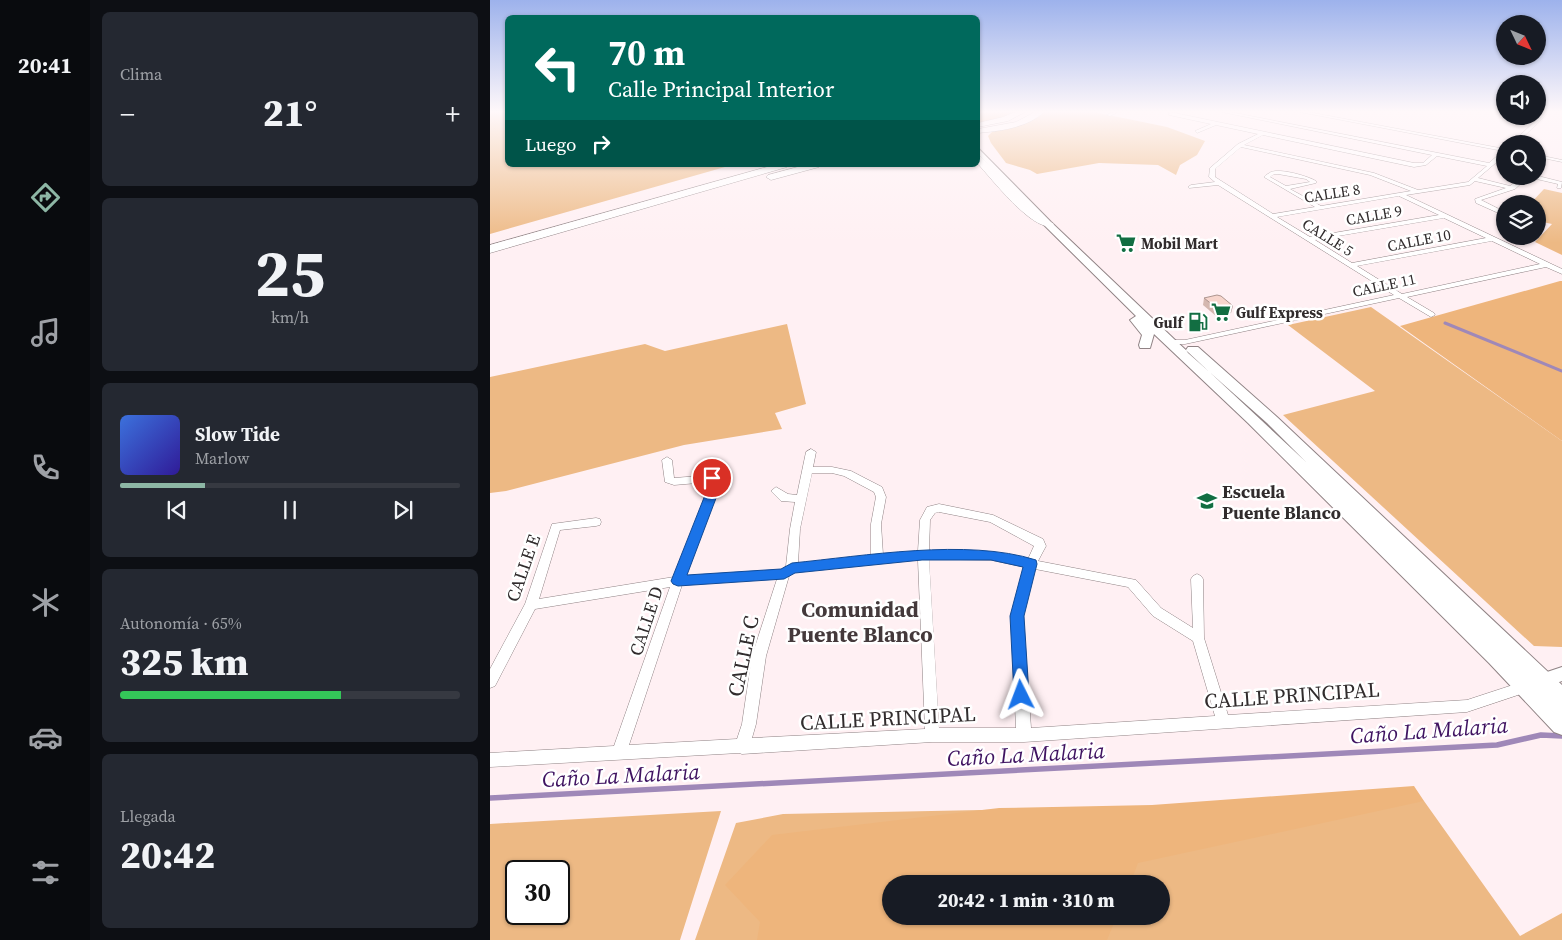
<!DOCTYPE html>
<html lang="es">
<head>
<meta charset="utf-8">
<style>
	body { margin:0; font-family:"Source Serif 4",serif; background:#242831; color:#f1f3f6; height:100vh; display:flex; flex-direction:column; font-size:19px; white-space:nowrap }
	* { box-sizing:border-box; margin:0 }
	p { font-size:16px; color:#9ea1a6 }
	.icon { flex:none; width:28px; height:28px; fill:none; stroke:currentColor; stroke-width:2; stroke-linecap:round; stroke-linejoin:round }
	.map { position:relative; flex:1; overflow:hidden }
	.drawer { display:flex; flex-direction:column; gap:12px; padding:12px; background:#0d0f14; width:400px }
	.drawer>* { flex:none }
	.banner { position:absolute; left:15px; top:15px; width:475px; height:152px; border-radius:8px; box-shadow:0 1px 4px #0004; background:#00695c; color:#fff; overflow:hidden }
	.needle { width:32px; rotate:133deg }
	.controls { position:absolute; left:1006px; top:15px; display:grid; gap:10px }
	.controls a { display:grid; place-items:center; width:50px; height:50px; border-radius:50%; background:#171b24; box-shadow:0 1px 4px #0004; font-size:25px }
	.speed { position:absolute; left:15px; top:860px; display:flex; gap:10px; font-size:25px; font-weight:700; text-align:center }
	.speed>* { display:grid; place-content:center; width:65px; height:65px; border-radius:50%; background:#171b24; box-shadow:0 1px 4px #0004; line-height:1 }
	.speed .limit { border:2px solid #111; border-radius:8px; background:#fff; color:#111 }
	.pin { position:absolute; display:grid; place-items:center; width:42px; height:42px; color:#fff; margin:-21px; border:2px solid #fff; border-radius:50%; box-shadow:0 1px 5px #0007 }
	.me { position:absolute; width:55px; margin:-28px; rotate:357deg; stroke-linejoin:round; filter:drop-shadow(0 0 4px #0008) }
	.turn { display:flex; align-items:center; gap:18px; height:105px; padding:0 20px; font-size:22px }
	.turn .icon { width:65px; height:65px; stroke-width:2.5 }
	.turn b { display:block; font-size:35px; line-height:42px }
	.then { display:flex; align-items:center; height:48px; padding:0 20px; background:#0003; gap:10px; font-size:19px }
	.big { font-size:38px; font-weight:800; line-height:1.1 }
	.drawer .widget { flex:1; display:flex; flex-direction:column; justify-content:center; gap:8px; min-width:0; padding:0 18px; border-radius:8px; background:#242831 }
	.drawer .dial { align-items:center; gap:0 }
	.dial b { font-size:65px; line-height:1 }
	.song { display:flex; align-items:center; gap:15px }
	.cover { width:60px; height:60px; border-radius:8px; background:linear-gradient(135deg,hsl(220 70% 55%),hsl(250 70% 35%)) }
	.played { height:5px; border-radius:2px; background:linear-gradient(90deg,#8db7a5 25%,#363941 25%) }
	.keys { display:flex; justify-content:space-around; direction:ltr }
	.heat { display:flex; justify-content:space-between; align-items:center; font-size:28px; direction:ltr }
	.charge { height:8px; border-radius:4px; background:linear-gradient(90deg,#34c759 65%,#363941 0) }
	.trip { position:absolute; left:392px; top:875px; width:288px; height:50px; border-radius:25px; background:#171b24; box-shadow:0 1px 4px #0004; font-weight:800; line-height:50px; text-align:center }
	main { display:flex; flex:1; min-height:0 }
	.tab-bar { display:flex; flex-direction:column; width:90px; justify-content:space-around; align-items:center; background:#090b0e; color:#9ea1a6 }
	.tab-bar .icon { width:35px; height:35px }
	.tab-bar .current { color:#8db7a5 }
	.tab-bar b { font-size:22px; color:#f1f3f6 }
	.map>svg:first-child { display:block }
	.green { fill:#edb984; fill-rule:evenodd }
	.forest { fill:#eeb57c }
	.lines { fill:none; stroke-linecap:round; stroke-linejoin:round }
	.stream-far1 { stroke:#9f88b8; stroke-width:3 }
	.stream { stroke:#9f88b8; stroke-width:5.5 }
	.minor-casing { stroke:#908385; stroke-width:1 }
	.tertiary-casing { stroke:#908385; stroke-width:2 }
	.primary-casing { stroke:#908385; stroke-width:2 }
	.trunk-casing { stroke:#908385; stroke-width:1 }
	.motorway-casing { stroke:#908385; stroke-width:1 }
	.minor { fill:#fff; fill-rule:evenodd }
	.tertiary { fill:#fff; fill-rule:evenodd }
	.primary { fill:#fff; fill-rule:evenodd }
	.trunk { fill:#fff; fill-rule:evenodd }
	.motorway { fill:#fff; fill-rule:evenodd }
	.wall { fill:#d4b7af }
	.shaded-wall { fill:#ad958f }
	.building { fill:#f7d5cc; stroke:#ad958f }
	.route { fill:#1a73e8; stroke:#114b97 }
	.labels { text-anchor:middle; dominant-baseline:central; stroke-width:5; stroke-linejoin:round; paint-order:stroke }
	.far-street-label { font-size:15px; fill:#312c2d; stroke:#fff }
	.far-poi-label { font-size:15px; font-weight:bold; fill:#312c2d; stroke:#fff; text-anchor:start }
	.poi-label { font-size:18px; font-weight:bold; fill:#312c2d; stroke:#fff; text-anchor:start }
	.street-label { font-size:18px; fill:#312c2d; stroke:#fff }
	.near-street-label { font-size:21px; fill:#312c2d; stroke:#fff }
	.near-neighbourhood-label { font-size:22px; font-weight:bold; fill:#44393b; stroke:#fff }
	.near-water-label { font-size:22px; font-style:italic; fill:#3f1361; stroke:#fff }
</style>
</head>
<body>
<main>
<nav class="tab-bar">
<b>20:41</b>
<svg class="icon current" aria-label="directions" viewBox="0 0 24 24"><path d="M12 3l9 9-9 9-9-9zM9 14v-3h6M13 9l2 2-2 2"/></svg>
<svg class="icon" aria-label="music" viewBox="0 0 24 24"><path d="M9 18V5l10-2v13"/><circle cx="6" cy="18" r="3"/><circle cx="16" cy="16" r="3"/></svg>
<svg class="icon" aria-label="phone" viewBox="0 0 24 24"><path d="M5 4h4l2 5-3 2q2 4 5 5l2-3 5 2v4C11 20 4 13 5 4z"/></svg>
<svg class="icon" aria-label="climate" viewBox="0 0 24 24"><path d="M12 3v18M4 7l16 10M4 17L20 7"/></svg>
<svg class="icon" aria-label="car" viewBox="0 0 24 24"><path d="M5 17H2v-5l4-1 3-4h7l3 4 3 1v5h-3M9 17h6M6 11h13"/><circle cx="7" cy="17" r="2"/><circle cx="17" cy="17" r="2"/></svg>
<svg class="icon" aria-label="filters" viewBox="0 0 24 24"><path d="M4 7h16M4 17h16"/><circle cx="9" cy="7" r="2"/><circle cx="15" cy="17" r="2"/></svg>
</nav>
<section class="drawer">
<div class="widget"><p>Clima</p>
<div class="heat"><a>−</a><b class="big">21°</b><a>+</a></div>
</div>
<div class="widget dial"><b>25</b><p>km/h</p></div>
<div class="widget">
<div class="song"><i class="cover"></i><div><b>Slow Tide</b><p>Marlow</p></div></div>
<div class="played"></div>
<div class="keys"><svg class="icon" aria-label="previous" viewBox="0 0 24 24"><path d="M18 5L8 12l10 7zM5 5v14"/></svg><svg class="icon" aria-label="pause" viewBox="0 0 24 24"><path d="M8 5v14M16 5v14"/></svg><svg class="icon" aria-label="next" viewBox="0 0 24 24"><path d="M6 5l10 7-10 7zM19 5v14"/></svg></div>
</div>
<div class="widget"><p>Autonomía · 65%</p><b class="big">325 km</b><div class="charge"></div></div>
<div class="widget"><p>Llegada</p><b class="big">20:42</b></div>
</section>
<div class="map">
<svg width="1072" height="940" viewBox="0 0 1072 940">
	<rect width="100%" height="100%" fill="#fff0f3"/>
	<g class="green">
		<polygon points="0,112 17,112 18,165 242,165 0,234"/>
		<polygon points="527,112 523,115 488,124 488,113"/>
		<polygon points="555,112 604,112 677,127 715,141 707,155 690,165 686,175 668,165 609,163 547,174 540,170 516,163 501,143 498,136 502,132 538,122"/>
		<polygon points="1054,189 1072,193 1072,255 1045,242 1062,224 1048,221 1048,204 1040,204"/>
		<polygon points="881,307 1072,441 1072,647 1044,646 793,415 885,391 798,325"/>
		<polygon points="297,324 316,404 285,413 292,429 194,445 16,491 0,493 0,377 155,344 175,351"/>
		<path d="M934,801l96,135 42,-23v27h-867l41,-117 47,-9zM401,884h270v32h-270z"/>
		<path d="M231,811l-41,129h-190v-116zM69,871v43h-43v-43z"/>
	</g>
	<g class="forest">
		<polygon points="1072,281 1072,441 910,326 1070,281"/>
		<polygon points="924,786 934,801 648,863 640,884 401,884 401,916 627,916 617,940 267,940 270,922 235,885 282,835 509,808 662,805"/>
	</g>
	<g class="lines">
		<polyline class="stream-far1" points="955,323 1072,371"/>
		<polyline class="stream" points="0,798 1007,745 1051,735 1072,736"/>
		<defs>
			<g id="minor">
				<polygon points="623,112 628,112 620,116 617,115"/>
				<path d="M680,112l244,51h9l9,-8 -210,-43h8l259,51 14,-12 -203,-39h8l197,37v6l-27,23 32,8 13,-10h15l24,6 -1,6h-4l1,-4 -30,-7 -13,12 -34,11 24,12v4l-29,-13 -1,-4 31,-11 -31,-7 -5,4 -64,10 156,74v5l-16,-7 -139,30 27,16 1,2 -4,2 -32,-19 -214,46h-19l-1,-2 4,-2h16l209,-45 -176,-110 -29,3 -1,-1 3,-2 24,-3 -6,-5 1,-9 28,-24 20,-10 -42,-9 -19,8 -2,-2 16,-7 -42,-9zM773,135l151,32 12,-2 11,-9 50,10 -19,16 -50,8 -44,-17 -130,-28zM751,147l129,28 41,16 -90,15 -31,-17 26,-6v-2c-8,-5 -36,-13 -45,-9 -2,1 -5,3 -7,5l51,30 -42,7 -58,-37v-8zM784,174h4l28,5 4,3 -24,4 -16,-9zM909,196l40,19 -129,22 -33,-20zM954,218l42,20 -134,25 -37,-23zM1002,241l48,23 -138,30 -45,-28z"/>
				<polygon points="1055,112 1059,112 1026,144 1021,144"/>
				<polygon points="1048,155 1072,160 1072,162 1048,157"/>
				<path d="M321,449l5,3 -3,15h19l19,4 31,16 4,10 -5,27 2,31 35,-4 2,-31 7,-13 12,-3 54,11 50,24 3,7 -8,15 98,19 25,28 32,20 -2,-49 2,-3 4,-2 4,2 2,3 1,59 24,77 239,-15 58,-19 5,2 2,4 -2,4 -63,21 -443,30h-92l-190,12 -3,-1 -249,14v-14l124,-7 56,-159 -135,22 -40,77 -5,2v-19l35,-65 27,-80 44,-6 4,1 1,3 -1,3 -4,1 -36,4 -21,69 135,-22 36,-92 -1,-3 -35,3 -9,-3 -3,-22 5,-3 5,3 2,18 38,-3 4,1 4,9 -34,91 95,-6 5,-4 4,-37 5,-27 -14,-1 -10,-10 5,-4 12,7 9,1 9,-43zM322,473h20l12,3 30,16 2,5 -5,27v32l-73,7 2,-34zM449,512l51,10 44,24 -6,13 -37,-7 -62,-1 1,-31 5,-7zM439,559l62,1 33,7 -13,49 5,112h-77zM428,560l7,169 -173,9 4,-14 10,-68 23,-80 6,-4zM545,569l93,18 25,29 40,25 22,75 -184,12 -8,-112zM287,579l-25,77 -10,68 -5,15 -108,6 53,-160z"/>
			</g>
			<polygon id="tertiary" points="1072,667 1072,681 1048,690 1042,687 1040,682 1042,677"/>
			<polygon id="primary" points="488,148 561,222 684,339 816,462 777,423 698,353 696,350 698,347 708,347 787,417 1072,685 1072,735 1064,732 999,663 758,423 664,334 660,348 650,348 649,345 652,335 640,320 646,316 555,226 488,154"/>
			<path id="trunk" d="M545,112h9c-17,16 -45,19 -66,21v-4l38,-7z"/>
			<g id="motorway">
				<polygon points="525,112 535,112 518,121 488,127 488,123 513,117"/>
				<path d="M488,156l3,1 57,58 16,9 -2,2c-20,5 -61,-48 -74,-62z"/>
				<polygon points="284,165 299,165 297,167 0,253 0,245"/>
				<polygon points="315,165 331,165 329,167 281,180 276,177 278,175"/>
			</g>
		</defs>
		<use href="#minor" class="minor-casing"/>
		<use href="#tertiary" class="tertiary-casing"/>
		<use href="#primary" class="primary-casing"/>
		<use href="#trunk" class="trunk-casing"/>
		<use href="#motorway" class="motorway-casing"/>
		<use href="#minor" class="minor"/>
		<use href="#tertiary" class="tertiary"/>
		<use href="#primary" class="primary"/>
		<use href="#trunk" class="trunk"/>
		<use href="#motorway" class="motorway"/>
	</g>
	<polygon class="wall" points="714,298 741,313 726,316 713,305"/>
	<polygon class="shaded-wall" points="743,306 741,313 726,316 728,309"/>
	<polygon class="building" points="727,295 731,296 743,306 728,309 714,298"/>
	<linearGradient id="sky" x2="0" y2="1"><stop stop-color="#9db2ec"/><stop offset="0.46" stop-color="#fff8fa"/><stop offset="1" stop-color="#fff8fa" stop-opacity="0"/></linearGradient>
	<rect width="1072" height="243" fill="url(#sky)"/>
	<path class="route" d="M222,474l5,1 4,10 -34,90 94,-6 11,-6c72,-7 175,-25 244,-3l1,4 -13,52 5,79 -2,5 -6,2 -5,-2 -2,-5 -4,-79 13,-49 -32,-7h-69l-127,13 -11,6 -106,7 -5,-2 -2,-3 38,-96 -2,-7z"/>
	<defs>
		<symbol id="supermarket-bare" viewBox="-9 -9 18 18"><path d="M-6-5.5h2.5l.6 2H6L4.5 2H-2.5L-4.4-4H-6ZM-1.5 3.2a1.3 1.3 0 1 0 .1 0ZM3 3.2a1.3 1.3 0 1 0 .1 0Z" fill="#126e42" stroke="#fff" stroke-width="2.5" paint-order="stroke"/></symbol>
		<symbol id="fuel-bare" viewBox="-9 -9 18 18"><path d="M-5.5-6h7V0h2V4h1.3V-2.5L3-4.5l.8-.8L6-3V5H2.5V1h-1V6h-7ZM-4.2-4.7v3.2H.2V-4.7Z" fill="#126e42" stroke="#fff" stroke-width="2.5" paint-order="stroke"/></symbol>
		<symbol id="school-bare" viewBox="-9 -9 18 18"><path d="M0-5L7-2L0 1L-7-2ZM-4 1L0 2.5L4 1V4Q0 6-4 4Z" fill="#126e42" stroke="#fff" stroke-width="2.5" paint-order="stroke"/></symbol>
	</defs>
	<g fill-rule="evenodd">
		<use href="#supermarket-bare" x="622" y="229" width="28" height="28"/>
		<use href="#supermarket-bare" x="717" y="298" width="28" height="28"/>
		<use href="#fuel-bare" x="694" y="308" width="28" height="28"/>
		<use href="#school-bare" x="703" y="487" width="28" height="28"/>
	</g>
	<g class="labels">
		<g class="far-street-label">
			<text transform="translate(842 193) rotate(-9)">CALLE 8</text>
			<text transform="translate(884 215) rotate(-10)">CALLE 9</text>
			<text transform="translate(838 237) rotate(32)">CALLE 5</text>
			<text transform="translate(929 240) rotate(-11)">CALLE 10</text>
			<text transform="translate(894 285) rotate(-12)">CALLE 11</text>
		</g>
		<g class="far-poi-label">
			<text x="651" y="243">Mobil Mart</text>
			<text x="746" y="312">Gulf Express</text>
			<text x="693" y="322" text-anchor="end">Gulf</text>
		</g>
		<g class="poi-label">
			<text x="732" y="491">Escuela<tspan x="732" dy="21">Puente Blanco</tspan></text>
		</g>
		<g class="street-label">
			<text transform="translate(33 568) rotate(-71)">CALLE E</text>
			<text transform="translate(156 621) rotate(-72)">CALLE D</text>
		</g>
		<g class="near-street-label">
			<text transform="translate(253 656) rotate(-78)">CALLE C</text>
			<text transform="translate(802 695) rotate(-4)">CALLE PRINCIPAL</text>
			<text transform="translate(398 718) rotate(-3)">CALLE PRINCIPAL</text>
		</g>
		<g class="near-neighbourhood-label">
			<text x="370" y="609">Comunidad<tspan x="370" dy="25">Puente Blanco</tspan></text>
		</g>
		<g class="near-water-label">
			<text transform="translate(939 730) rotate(-4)">Caño La Malaria</text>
			<text transform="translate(536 754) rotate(-3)">Caño La Malaria</text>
			<text transform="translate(131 775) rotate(-3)">Caño La Malaria</text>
		</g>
	</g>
</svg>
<div class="controls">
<a><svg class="needle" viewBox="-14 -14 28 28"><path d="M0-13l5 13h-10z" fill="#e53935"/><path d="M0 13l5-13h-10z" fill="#9ea1a6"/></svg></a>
<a><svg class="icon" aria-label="sound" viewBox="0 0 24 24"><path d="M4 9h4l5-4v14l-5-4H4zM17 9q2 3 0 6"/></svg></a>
<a><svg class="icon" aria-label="search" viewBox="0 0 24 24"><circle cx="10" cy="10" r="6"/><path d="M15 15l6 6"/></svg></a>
<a><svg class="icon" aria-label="layers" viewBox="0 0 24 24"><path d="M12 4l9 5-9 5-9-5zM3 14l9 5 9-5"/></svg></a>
</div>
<div class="speed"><div class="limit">30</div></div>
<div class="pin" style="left:222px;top:478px;background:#d93025"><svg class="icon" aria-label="arrive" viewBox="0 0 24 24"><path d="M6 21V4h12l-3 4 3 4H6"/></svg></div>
<svg class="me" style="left:531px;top:695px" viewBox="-20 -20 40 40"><path d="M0-17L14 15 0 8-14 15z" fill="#1a73e8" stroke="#fff" stroke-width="4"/></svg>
<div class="trip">20:42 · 1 min · 310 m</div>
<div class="banner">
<div class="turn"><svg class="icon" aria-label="left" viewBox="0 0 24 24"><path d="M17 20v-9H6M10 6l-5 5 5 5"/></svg><div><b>70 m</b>Calle Principal Interior</div></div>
<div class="then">Luego<svg class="icon" aria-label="right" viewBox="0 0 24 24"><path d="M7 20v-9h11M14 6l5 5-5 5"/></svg></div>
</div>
</div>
</main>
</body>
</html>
